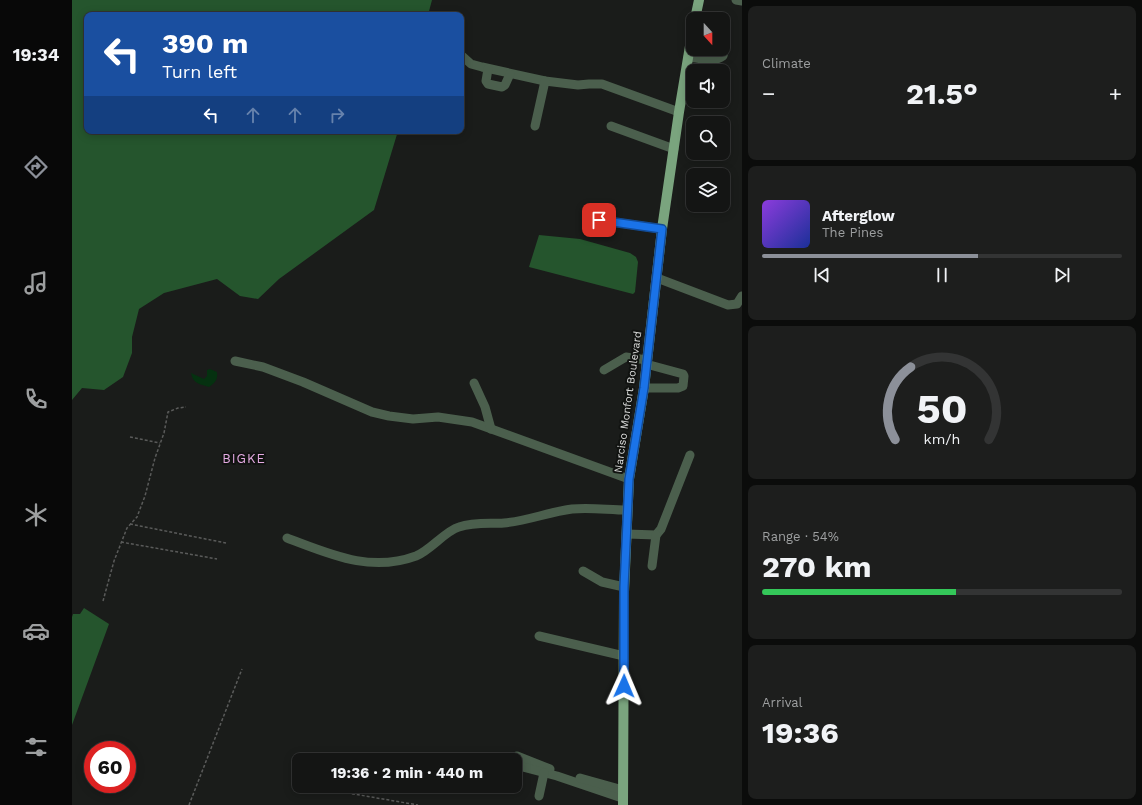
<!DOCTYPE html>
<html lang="en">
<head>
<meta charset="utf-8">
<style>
	body { margin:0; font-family:"Work Sans",sans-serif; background:#1d1e1d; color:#f1f3f6; height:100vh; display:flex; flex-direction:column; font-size:15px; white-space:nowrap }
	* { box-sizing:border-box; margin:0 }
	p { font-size:13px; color:#9d9fa0 }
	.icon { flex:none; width:22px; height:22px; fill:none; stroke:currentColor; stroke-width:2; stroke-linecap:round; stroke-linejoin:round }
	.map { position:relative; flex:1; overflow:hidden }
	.drawer { display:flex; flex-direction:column; gap:6px; padding:6px; background:#0b0c0b; width:400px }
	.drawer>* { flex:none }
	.hud { position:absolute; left:12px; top:12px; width:380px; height:122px; border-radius:8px; box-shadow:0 2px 10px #0003,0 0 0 1px #333434; background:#1a4fa0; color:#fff; overflow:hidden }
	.needle { width:26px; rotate:159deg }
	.buttons { position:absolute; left:614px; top:12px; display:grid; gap:8px }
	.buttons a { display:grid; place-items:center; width:44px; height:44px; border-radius:8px; background:#141514; box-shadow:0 2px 10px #0003,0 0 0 1px #333434; font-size:20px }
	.speed { position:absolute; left:12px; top:741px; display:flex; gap:8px; font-size:20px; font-weight:700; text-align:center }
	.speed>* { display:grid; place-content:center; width:52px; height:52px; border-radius:50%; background:#141514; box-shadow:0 2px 10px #0003,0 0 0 1px #333434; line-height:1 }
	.speed .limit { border:6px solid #d22; background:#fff; color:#111 }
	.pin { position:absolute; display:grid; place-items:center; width:34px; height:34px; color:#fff; margin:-17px; border-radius:8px; box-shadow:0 2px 6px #0006 }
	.me { position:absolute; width:44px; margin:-22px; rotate:1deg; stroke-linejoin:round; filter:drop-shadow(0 0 3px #0008) }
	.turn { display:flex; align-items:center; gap:14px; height:84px; padding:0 12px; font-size:18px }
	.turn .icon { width:52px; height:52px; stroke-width:2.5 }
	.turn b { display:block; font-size:28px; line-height:34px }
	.lanes { display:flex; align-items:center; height:38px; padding:0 12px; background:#0003; justify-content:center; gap:20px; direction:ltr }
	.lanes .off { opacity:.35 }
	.big { font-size:30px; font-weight:700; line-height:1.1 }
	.drawer .tile { flex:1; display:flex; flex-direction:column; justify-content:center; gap:6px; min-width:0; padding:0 14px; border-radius:8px; background:#1d1e1d }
	.drawer .dial { align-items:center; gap:0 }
	.dial svg { height:104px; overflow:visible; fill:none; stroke:#333434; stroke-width:7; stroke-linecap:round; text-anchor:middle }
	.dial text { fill:#f1f3f6; stroke:none }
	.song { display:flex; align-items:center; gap:12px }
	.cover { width:48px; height:48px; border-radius:6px; background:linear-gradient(135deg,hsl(270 70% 55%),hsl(230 70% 35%)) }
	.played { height:4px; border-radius:2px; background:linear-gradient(90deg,#8c9099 60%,#333434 60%) }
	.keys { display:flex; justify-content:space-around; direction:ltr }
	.heat { display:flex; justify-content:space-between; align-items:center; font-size:22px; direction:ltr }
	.charge { height:6px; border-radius:3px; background:linear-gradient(90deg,#34c759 54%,#333434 0) }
	.trip { position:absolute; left:220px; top:753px; width:230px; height:40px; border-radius:8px; background:#141514; box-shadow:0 2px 10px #0003,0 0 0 1px #333434; font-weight:700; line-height:40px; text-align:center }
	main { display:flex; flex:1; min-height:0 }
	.dock { display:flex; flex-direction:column; width:72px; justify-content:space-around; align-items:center; background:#080808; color:#9d9fa0 }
	.dock .icon { width:28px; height:28px }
	.dock .active { color:#8c9099 }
	.dock b { font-size:18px; color:#f1f3f6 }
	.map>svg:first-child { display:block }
	.green { fill:#053110 }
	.water { fill:#25552d }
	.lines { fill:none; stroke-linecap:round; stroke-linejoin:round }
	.path { stroke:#5a5b5a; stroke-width:1.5; stroke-dasharray:3 2; stroke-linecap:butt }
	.minor { stroke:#4b5f4d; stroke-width:9 }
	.major { stroke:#7aa47e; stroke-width:10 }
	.route-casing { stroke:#114b97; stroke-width:10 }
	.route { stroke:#1a73e8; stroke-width:7 }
	.labels { text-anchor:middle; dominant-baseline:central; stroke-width:4; stroke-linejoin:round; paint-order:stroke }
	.street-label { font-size:11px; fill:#dcdddc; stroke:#111311 }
	.quarter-label { font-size:13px; letter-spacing:1px; fill:#e4aae2; stroke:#111311 }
</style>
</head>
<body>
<main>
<nav class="dock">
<b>19:34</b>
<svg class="icon active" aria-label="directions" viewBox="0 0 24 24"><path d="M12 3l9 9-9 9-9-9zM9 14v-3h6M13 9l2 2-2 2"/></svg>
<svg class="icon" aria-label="music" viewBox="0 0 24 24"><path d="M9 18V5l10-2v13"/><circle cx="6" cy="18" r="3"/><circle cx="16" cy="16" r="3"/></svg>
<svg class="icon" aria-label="phone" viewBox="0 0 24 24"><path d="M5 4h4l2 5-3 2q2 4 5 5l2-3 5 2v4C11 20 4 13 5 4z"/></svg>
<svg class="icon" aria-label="climate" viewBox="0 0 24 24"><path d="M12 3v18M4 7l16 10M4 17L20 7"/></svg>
<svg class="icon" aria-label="car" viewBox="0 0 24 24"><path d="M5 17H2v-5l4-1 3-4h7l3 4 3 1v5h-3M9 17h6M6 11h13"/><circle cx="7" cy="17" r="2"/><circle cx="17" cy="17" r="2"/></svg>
<svg class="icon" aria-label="filters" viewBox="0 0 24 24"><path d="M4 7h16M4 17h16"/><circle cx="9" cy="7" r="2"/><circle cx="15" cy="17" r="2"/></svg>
</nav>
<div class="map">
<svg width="670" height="805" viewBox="0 0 670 805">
	<rect width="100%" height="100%" fill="#1a1c1a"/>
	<path class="green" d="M138,369l7,3c1,8 -2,11 -8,15 -9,-3 -16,-3 -18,-14l13,6 3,-3v-6z"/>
	<g class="water">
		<polygon points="0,0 360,0 356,15 15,15 15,131 326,131 302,210 207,279 186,299 168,296 145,279 92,293 67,309 60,337 60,353 51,377 32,390 10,388 0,400"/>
		<polygon points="467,235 508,239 558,253 564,257 566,262 563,292 561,294 457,267"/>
		<polygon points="12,608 37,624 0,725 0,617 1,614 8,614"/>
	</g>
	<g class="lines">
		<g class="path">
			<polyline points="58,437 88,443"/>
			<polyline points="58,524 154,543"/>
			<polyline points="49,542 145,559"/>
			<polyline points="31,601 42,561 55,528 65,517 73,496 83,458 92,433 96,412 106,408 114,407"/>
			<polyline points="270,792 346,805"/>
			<polyline points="117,805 170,669"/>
		</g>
		<g class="minor">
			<polyline points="664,0 670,1"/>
			<polyline points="389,55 399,64 410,67 473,81 506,85 517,84 530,84 607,112"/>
			<path d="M616,57c11,1 26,6 35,-1l3,-12 -3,-5"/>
			<polyline points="416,69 414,81 416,84 430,87 433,85 438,74"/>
			<polyline points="463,126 473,81"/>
			<polyline points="539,126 602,149"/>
			<polyline points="527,220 590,229"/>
			<polyline points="585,278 656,305 665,304 670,296"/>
			<polyline points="163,361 191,367 231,382 300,412 317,416 341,419 366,417 400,422 557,479"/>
			<polyline points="532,370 554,357 575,360"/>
			<polyline points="402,383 413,407 419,429"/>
			<polyline points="572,388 606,388 611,386 612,376 611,374 574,364"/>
			<polyline points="555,534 584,535 589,529 618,455"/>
			<path d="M215,538c43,16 83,35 129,18 15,-6 29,-25 43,-29 15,-5 30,-3 45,-4 23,-2 45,-11 68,-14 18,-2 37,1 55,1"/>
			<polyline points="580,566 584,535"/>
			<polyline points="511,571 530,582 552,587"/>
			<polyline points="467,636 552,656"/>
			<polyline points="445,756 478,769"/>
			<polyline points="443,765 485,776 550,798"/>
			<polyline points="508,778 551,790"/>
			<polyline points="467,796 472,773"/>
		</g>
		<g class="major">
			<polyline points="623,19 627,0"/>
			<polyline points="551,805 552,592 557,479 572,388 590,229 607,112 621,28"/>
		</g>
	</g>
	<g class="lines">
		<defs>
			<polyline id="route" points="527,220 590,229 572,388 557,479 552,587 552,686"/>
		</defs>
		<use href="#route" class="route-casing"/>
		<use href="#route" class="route"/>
	</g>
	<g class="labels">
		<g class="street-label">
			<text transform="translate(556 402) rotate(-82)">Narciso Monfort Boulevard</text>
		</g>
		<g class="quarter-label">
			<text x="172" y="458">BIGKE</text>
		</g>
	</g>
</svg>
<div class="buttons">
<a><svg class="needle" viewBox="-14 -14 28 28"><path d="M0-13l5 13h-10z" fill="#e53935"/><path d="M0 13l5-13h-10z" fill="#9d9fa0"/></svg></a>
<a><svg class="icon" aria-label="sound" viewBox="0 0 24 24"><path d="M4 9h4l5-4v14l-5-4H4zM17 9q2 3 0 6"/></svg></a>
<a><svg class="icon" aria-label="search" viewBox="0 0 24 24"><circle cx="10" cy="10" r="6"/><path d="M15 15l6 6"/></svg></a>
<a><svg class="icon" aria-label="layers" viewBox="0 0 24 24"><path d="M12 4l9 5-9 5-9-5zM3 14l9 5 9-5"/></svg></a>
</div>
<div class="speed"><div class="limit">60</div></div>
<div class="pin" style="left:527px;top:220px;background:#d93025"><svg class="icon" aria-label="arrive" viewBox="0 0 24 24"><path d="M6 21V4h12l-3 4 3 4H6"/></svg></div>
<svg class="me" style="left:552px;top:686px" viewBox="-20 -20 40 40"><path d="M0-17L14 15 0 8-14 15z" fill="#1a73e8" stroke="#fff" stroke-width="4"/></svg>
<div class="trip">19:36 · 2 min · 440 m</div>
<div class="hud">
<div class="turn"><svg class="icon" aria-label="left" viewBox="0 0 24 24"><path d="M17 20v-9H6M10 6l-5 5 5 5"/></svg><div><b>390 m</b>Turn left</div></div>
<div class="lanes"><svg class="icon" aria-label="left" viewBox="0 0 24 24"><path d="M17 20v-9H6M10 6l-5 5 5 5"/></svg><svg class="icon off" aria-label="ahead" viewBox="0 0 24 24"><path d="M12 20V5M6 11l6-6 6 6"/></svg><svg class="icon off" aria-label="ahead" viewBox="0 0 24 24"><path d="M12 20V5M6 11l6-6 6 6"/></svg><svg class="icon off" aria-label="right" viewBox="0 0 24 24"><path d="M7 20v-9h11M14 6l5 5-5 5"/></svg></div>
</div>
</div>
<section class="drawer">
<div class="tile"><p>Climate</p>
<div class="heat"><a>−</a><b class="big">21.5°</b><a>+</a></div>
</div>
<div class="tile">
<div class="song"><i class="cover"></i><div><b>Afterglow</b><p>The Pines</p></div></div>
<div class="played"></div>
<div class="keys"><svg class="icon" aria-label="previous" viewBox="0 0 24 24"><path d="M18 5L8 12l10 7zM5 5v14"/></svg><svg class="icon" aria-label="pause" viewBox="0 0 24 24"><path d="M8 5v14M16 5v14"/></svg><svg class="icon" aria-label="next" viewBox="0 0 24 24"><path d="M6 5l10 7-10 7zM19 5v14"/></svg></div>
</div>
<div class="tile dial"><svg viewBox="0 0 100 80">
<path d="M14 69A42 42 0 1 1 86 69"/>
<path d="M14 69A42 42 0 0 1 26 13" stroke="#8c9099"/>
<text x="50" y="56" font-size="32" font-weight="700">50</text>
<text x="50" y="72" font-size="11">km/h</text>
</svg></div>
<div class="tile"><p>Range · 54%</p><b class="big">270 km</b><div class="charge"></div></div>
<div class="tile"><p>Arrival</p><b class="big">19:36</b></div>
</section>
</main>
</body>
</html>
